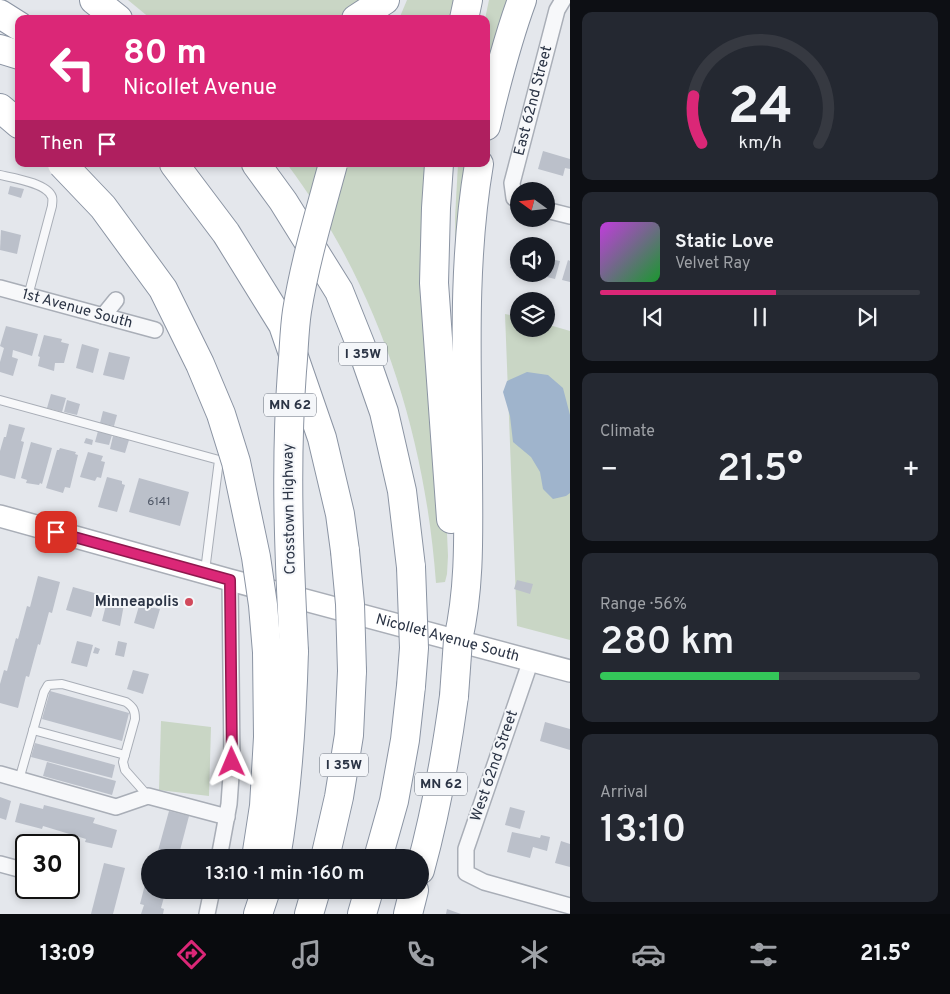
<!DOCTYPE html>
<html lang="en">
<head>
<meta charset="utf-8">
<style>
	body { margin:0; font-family:Overpass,sans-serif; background:#242831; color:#f1f3f6; height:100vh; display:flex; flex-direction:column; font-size:19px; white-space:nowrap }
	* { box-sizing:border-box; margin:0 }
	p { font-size:16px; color:#9ea1a6 }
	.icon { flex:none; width:28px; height:28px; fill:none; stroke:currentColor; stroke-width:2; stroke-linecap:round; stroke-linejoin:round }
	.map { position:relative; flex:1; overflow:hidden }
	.panel { display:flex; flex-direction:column; gap:12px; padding:12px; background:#0d0f14; width:380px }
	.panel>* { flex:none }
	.banner { position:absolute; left:15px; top:15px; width:475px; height:152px; border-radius:10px; box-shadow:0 2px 8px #0003; background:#db2777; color:#fff; overflow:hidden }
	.needle { width:32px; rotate:285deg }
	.tools { position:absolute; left:510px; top:182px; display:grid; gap:10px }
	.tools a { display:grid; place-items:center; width:45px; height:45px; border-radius:50%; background:#171b24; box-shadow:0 2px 8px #0003; font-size:25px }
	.speed { position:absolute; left:15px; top:834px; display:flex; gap:10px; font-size:25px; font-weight:700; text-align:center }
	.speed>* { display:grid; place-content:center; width:65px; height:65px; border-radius:50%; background:#171b24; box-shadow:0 2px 8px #0003; line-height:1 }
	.speed .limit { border:2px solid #111; border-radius:8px; background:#fff; color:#111 }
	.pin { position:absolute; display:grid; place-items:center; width:42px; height:42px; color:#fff; margin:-21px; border-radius:10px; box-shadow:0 2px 8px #0006 }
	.me { position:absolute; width:55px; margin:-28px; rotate:359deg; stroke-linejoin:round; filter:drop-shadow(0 0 4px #0008) }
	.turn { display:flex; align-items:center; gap:18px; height:105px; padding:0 25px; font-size:22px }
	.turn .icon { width:65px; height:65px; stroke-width:2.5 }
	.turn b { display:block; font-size:35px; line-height:42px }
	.then { display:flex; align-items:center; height:48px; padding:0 25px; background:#0003; gap:10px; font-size:19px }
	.big { font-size:38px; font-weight:600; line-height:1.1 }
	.panel .tile { flex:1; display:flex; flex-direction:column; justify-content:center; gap:8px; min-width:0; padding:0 18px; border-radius:10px; background:#242831 }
	.panel .dial { align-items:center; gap:0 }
	.dial svg { height:130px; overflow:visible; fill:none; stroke:#363941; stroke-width:7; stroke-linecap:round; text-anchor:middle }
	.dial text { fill:#f1f3f6; stroke:none }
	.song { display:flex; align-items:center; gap:15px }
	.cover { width:60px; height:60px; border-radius:8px; background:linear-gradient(135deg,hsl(290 70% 55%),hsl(130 70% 35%)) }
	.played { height:5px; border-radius:2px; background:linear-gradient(90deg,#db2777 55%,#363941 55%) }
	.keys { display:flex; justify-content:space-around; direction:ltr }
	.heat { display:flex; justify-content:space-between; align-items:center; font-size:28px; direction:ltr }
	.charge { height:8px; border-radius:4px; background:linear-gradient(90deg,#34c759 56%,#363941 0) }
	.trip { position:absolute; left:141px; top:849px; width:288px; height:50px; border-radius:25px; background:#171b24; box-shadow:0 2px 8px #0003; font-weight:600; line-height:50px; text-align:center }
	.dock { display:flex; height:80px; justify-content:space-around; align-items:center; background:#090b0e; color:#9ea1a6 }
	.dock .icon { width:35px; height:35px }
	.dock .current { color:#db2777 }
	.dock b { font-size:22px; color:#f1f3f6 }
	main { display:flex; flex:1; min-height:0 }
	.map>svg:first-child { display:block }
	.green { fill:#c9d6c5 }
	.water { fill:#9fb4cc }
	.building { fill:#bbc0ca }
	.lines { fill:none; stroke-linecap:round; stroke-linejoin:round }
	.service-casing { stroke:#a9aeb7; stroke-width:10 }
	.minor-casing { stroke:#a9aeb7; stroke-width:18 }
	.secondary-casing { stroke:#a9aeb7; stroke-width:24 }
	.motorway-casing { stroke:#8b94a3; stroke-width:30 }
	.service { stroke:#f7f8fa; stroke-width:8 }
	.minor { stroke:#f7f8fa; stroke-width:15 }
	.secondary { stroke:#fff; stroke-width:21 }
	.motorway { stroke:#fff; stroke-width:28 }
	.motorway-bridge-casing { stroke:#8b94a3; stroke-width:30; stroke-linecap:butt }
	.motorway-bridge { stroke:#fff; stroke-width:28 }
	.route-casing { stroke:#8e194d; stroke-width:12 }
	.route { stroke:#db2777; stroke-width:9 }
	.poi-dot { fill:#d1495b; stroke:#f4f6f9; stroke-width:2 }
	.labels { text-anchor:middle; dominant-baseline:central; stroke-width:4; stroke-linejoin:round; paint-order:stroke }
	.number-label { font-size:12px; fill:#4f5766 }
	.shield { fill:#f4f6f9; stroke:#676e7b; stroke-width:1 }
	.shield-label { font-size:14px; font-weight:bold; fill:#2b3445 }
	.street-label { font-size:15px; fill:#2b3445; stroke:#f4f6f9 }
	.poi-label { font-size:15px; font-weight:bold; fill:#2b3445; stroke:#f4f6f9; text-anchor:end }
</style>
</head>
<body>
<main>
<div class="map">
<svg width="570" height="914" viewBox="0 0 570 914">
	<rect width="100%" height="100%" fill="#e4e7ec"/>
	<g class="green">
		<polygon points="128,0 372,0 364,19 151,19"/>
		<polygon points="407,0 461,0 456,19 399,19"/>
		<polygon points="489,0 516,0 486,102 486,19 485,19"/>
		<path d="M287,164h144l17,392 -1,18 -2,8 -9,1c-11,-150 -58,-298 -149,-419z"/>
		<polygon points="458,164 473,164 456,278 455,218"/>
		<polygon points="505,314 519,317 519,329 546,329 546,324 570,331 570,640 517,626"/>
		<polygon points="161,721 211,727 209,796 159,790"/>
	</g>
	<polygon class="water" points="527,372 548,375 563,388 570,415 570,493 566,496 553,499 543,489 540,472 531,457 513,442 510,416 503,392 507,381"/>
	<g class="building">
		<polygon points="543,151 570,159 570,169 565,168 563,176 538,169"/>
		<polygon points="10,186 24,189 21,198 8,194"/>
		<polygon points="1,230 21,235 17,254 0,250"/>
		<polygon points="515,250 519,251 519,270 510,268"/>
		<polygon points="546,258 560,261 555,279 535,274 546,274"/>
		<polygon points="568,260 570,261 570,282 562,280"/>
		<polygon points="6,326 38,334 32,356 13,350 12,357 18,359 13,376 0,372 0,362 4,348 0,346"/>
		<polygon points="44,335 62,339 61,342 69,344 64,363 55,363 54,371 38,366 40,357 38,356"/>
		<polygon points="82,344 99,349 93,373 76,368"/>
		<polygon points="109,352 130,357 124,380 103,375"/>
		<polygon points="51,394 66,398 62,412 47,408"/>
		<polygon points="67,400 80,404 77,415 64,412"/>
		<polygon points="103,411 117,415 114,426 100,423"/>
		<polygon points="9,424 25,428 21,441 24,442 15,479 0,475 0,451 4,437 6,437"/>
		<polygon points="98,431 112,435 109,445 95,442"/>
		<polygon points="113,436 129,440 125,453 110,449"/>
		<polygon points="86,438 93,440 92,445 84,443"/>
		<polygon points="31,442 52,448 42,484 40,483 39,485 26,483 27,480 21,478"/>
		<polygon points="60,448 76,452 75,454 78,455 70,488 65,487 63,493 46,488 57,450 59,450"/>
		<polygon points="88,452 103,456 101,461 105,462 101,478 97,477 95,481 80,477"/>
		<polygon points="107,477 122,481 122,484 125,485 117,512 98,507"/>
		<polygon points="139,478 189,492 180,526 129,512"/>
		<polygon points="38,576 60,582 52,613 49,612 40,645 38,644 29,677 26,676 18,708 0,703 0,684 4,670 7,671 16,638 18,639 27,606 30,607"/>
		<polygon points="517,580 533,584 530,594 514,589"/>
		<polygon points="73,587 98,594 91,617 66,610"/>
		<polygon points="115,597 125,599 120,626 102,621 107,601 114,603"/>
		<polygon points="139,606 144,608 145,606 160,609 154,629 134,623"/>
		<polygon points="77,641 93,645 87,667 71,663"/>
		<polygon points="118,641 127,643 124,657 115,655"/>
		<polygon points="95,647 100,649 98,654 93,653"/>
		<polygon points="133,670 149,674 143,694 127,689"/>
		<polygon points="50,691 129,713 122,741 42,719"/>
		<polygon points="545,722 570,729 570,750 540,741"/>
		<polygon points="35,743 115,765 112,778 31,757"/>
		<polygon points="47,762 116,781 112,795 43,776"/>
		<polygon points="0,797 11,801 6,820 0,818"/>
		<polygon points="20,803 43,809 44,805 95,818 93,823 117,830 112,848 85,842 86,839 43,826 42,829 15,822"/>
		<polygon points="510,807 525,811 520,829 505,825"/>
		<polygon points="169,811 189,816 178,858 156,858"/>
		<polygon points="512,832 540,838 541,835 550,837 547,851 533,847 530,858 507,852"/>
		<polygon points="561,841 570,844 570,867 555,863"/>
		<polygon points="104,863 125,868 113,914 91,914"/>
		<polygon points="149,869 150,890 166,890 161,908 164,909 163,914 141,914 144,905 140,904"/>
		<polygon points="447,909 461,914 446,914"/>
	</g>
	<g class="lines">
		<defs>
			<g id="service">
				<path d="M0,175c13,3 47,8 52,22 1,3 0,6 0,9l-24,90"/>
				<polyline points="0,400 219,460 205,571"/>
				<polyline points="33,730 125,755"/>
				<path d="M19,780l25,-88 4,-7 14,-1 64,18c7,5 9,8 9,17l-12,43 2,8 23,26"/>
			</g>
			<g id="minor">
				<path id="s1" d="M519,201l-5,-3 -2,-15 45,-173 6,-10"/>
				<polyline points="546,210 570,216"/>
				<path id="s2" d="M0,288l155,42"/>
				<polyline points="103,316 116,300"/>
				<polyline points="531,660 466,849 466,873 484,882 570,906"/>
				<polyline points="0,774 116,807 148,796 227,817"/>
				<polyline points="219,858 229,804 232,762 230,580"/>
				<polyline points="0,864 26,871"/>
				<polyline points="207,914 212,890"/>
			</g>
			<g id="secondary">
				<path id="s3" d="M0,516l230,64 340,91"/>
			</g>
			<g id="motorway">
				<polyline points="94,0 118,19"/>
				<polyline points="0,14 19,26"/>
				<polyline points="356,19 385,0"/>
				<polyline points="464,19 468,0"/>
				<polyline points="0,49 19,55"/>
				<polyline points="0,108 19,124"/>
				<path d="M486,126c10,-42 21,-85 36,-126"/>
				<polyline points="174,164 226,233 283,325 322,438 340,514 345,551"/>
				<polyline points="256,164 283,201 339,291 361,346 384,412 402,491 411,567"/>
				<polyline points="439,164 436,208 434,283 451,519"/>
				<path d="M458,640c13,-57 10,-116 10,-174 -1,-101 -6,-202 11,-302"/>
				<polyline points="256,858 264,806 268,737 267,652"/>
				<path d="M276,858c12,-70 16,-136 18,-207"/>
				<polyline points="325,858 339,797 349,735 352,671"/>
				<polyline points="378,858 394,801 405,740 411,686"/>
				<path d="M420,870c16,-58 26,-115 34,-174"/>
				<polyline points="258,914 266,890"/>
				<polyline points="309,914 316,890"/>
				<polyline points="362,914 369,890"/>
				<polyline points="408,914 414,890"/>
			</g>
		</defs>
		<use href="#service" class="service-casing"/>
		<use href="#minor" class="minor-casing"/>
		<use href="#secondary" class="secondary-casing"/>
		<use href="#motorway" class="motorway-casing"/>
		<use href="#service" class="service"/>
		<use href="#minor" class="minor"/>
		<use href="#secondary" class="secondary"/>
		<use href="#motorway" class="motorway"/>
		<defs>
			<g id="motorway-bridge">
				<polyline points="62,164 103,207 163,289 200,364 221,414 236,462 256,557 263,605 267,652"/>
				<polyline points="345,551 350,604 352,671"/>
				<polyline points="411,567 414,648 411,686"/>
				<path d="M294,651c-5,-95 -9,-185 -2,-280 2,-20 2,-40 5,-60 8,-50 23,-99 36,-147"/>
				<polyline points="454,696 458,640"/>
			</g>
		</defs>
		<use href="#motorway-bridge" class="motorway-bridge-casing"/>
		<use href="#motorway-bridge" class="motorway-bridge"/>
	</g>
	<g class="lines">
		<defs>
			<polyline id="route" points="56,532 230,580 232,762"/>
		</defs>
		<use href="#route" class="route-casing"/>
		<use href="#route" class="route"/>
	</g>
	<circle class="poi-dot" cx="189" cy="602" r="5"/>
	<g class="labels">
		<g class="number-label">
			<text x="159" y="502">6141</text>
		</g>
		<g class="shield">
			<rect x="339" y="342.5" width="48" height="23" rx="4"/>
			<rect x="264" y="393.5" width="52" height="23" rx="4"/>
			<rect x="320" y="753.5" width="48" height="23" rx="4"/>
			<rect x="415" y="772.5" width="52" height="23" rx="4"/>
		</g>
		<g class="shield-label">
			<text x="363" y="354">I 35W</text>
			<text x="290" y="405">MN 62</text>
			<text x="344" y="765">I 35W</text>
			<text x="441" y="784">MN 62</text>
		</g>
		<g class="street-label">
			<text stroke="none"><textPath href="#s1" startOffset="106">East 62nd Street</textPath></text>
			<text stroke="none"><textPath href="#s2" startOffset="80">1st Avenue South</textPath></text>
			<text transform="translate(290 509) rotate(-91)">Crosstown Highway</text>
			<text stroke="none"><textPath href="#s3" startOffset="464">Nicollet Avenue South</textPath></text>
			<text transform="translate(495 766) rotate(-71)">West 62nd Street</text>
		</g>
		<g class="poi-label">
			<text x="179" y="602">Minneapolis</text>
		</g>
	</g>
</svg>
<div class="tools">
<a><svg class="needle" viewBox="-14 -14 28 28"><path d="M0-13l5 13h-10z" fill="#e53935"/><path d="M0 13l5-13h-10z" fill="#9ea1a6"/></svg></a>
<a><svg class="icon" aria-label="sound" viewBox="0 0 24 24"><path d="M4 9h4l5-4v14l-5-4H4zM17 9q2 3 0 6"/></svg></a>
<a><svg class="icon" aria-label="layers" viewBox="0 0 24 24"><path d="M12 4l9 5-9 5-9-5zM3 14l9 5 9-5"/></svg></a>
</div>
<div class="speed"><div class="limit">30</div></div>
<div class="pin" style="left:56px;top:532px;background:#d93025"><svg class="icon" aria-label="arrive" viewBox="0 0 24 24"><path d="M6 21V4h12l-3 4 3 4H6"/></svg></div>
<svg class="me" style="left:232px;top:762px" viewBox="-20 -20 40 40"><path d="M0-17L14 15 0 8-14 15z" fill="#db2777" stroke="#fff" stroke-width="4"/></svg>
<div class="trip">13:10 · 1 min · 160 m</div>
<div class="banner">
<div class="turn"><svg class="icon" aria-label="left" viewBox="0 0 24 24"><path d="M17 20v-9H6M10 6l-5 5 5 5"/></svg><div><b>80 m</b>Nicollet Avenue</div></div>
<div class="then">Then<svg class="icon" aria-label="arrive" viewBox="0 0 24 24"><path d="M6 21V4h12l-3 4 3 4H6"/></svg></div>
</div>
</div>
<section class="panel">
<div class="tile dial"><svg viewBox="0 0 100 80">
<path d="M14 69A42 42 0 1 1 86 69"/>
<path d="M14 69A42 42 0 0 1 9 40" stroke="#db2777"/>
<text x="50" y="56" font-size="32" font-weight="700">24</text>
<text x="50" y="72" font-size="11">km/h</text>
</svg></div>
<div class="tile">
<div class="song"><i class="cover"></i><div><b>Static Love</b><p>Velvet Ray</p></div></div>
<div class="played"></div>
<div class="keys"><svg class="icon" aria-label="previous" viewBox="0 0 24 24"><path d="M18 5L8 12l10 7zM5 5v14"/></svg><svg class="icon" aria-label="pause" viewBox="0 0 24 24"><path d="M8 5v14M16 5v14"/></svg><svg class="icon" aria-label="next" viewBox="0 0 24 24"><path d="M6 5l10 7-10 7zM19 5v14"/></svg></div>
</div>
<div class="tile"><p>Climate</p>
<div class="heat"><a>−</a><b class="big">21.5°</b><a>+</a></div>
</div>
<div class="tile"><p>Range · 56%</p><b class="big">280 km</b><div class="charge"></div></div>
<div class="tile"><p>Arrival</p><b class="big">13:10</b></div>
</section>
</main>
<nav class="dock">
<b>13:09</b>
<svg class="icon current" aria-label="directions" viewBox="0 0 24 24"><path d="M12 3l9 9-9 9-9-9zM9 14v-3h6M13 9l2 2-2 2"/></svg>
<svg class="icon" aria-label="music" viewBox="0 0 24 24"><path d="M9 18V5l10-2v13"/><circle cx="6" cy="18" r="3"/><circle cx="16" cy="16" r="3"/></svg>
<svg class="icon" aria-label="phone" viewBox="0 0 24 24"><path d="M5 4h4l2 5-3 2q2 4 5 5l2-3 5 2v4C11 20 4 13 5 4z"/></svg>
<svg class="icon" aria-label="climate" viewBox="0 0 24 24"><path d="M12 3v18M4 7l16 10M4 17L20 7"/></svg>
<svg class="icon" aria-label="car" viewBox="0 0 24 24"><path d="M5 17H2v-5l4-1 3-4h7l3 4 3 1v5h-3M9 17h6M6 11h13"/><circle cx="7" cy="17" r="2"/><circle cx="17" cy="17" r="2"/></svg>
<svg class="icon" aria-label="filters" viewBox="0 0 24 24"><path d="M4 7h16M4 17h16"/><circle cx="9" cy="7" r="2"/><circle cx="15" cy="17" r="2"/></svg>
<b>21.5°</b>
</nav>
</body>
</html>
